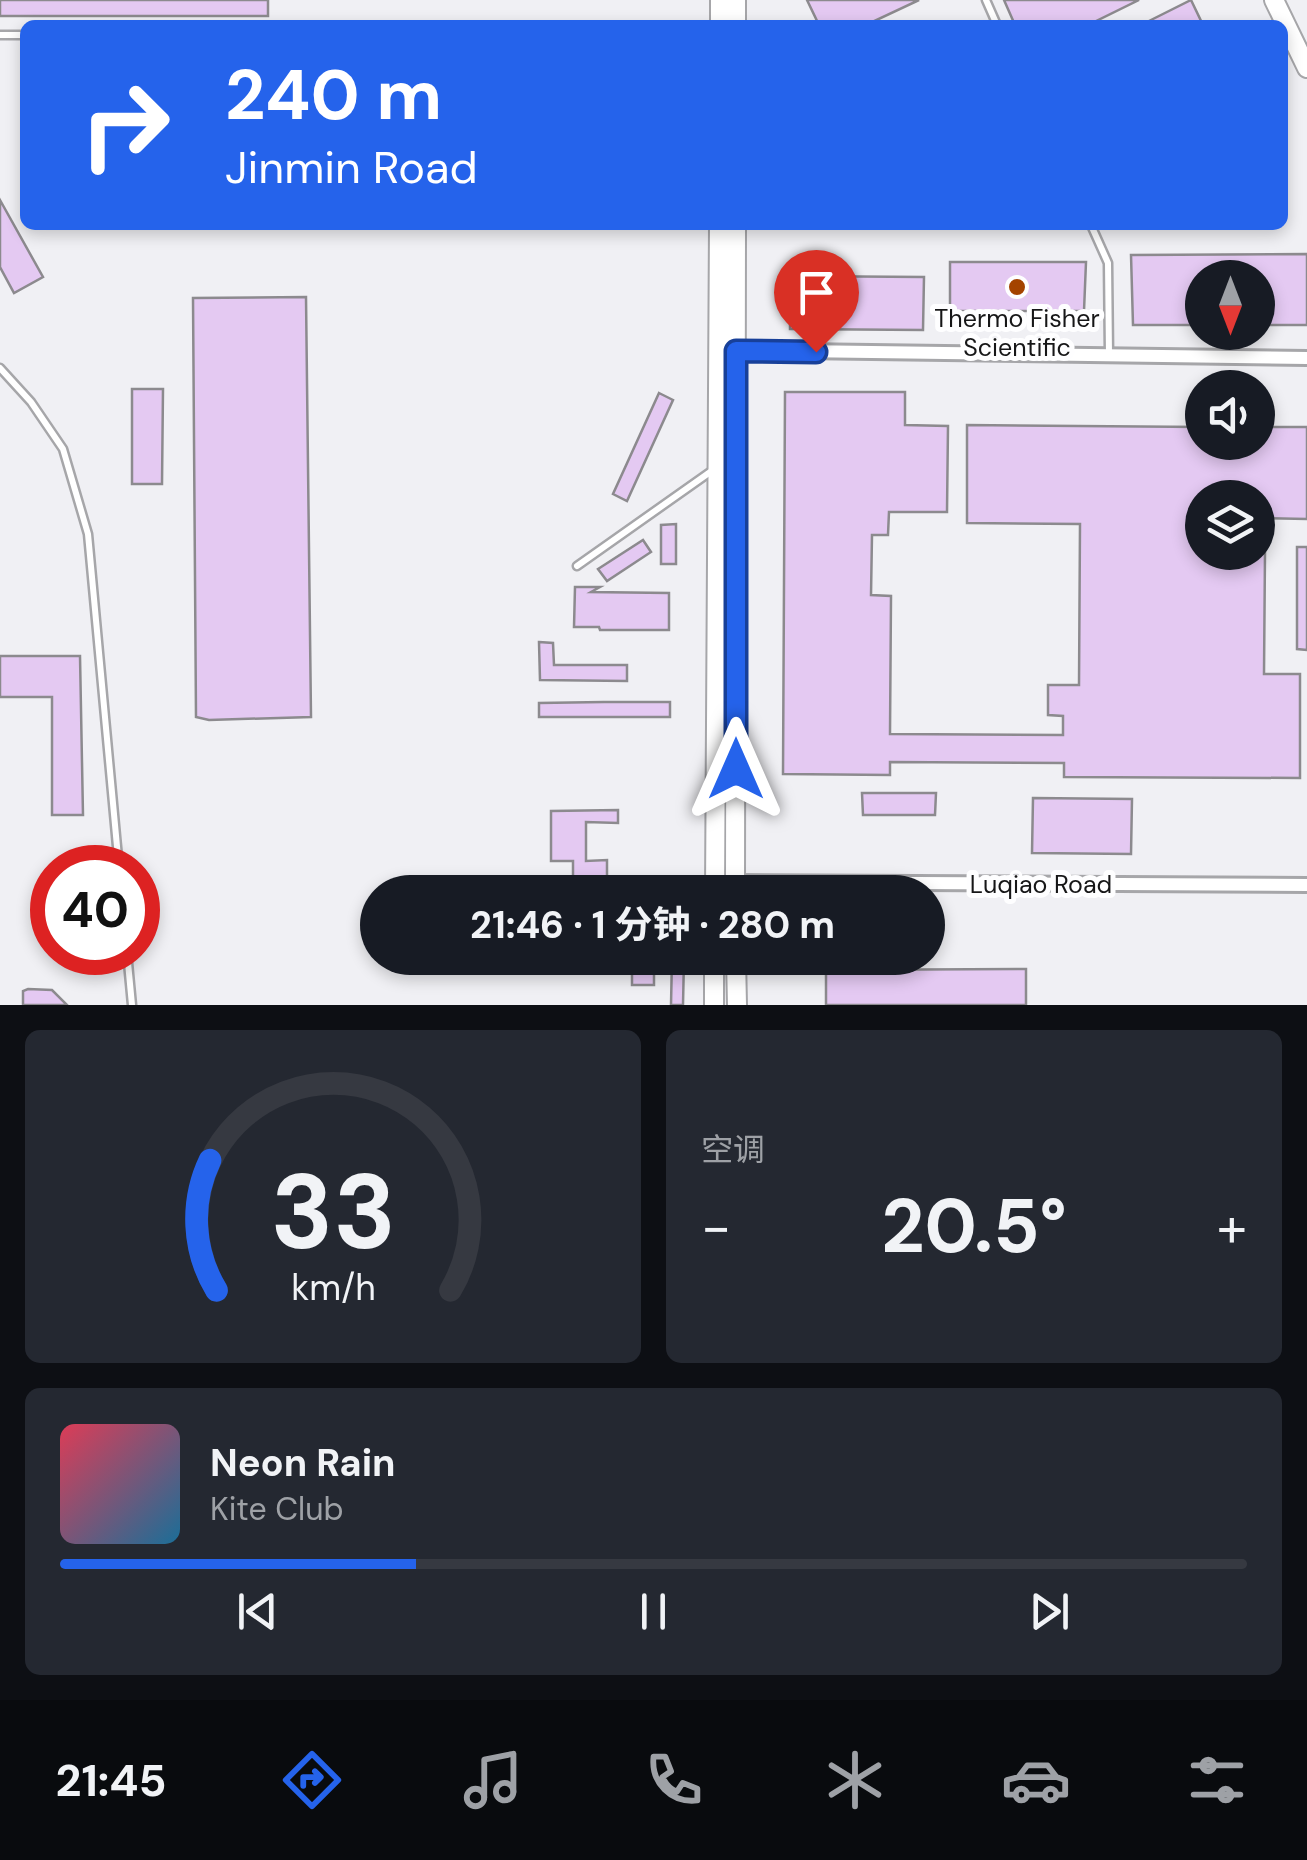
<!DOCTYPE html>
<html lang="zh">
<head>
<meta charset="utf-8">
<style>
	body { margin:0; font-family:"DM Sans","Noto Sans SC",sans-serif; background:#242831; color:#f1f3f6; height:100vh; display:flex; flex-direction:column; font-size:38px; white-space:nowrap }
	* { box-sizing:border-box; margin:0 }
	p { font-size:32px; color:#9ea1a6 }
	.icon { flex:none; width:55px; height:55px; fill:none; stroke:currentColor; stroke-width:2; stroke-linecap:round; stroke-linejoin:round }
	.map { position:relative; height:1005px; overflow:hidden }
	.sheet { display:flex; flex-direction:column; gap:25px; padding:25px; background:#0d0f14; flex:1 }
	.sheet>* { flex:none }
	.guide { position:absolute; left:20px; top:20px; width:1268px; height:210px; border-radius:15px; box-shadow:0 5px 15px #0003; background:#2563eb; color:#fff; overflow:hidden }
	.needle { width:65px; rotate:180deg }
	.fabs { position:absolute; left:1185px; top:260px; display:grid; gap:20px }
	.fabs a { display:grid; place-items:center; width:90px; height:90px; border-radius:50%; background:#171b24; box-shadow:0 5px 15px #0003; font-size:50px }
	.speed { position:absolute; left:30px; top:845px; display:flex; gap:20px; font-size:50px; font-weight:700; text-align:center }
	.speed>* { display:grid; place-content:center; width:130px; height:130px; border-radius:50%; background:#171b24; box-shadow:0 5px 15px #0003; line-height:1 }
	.speed .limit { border:15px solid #d22; background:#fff; color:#111 }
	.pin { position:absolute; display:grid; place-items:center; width:85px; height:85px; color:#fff; margin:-102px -42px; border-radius:50% 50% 50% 0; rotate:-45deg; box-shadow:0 0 10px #0007 }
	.pin .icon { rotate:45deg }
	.me { position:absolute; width:110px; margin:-55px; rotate:0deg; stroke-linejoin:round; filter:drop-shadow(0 0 8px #0008) }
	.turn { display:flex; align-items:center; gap:35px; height:210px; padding:0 40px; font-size:45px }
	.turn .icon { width:130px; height:130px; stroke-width:2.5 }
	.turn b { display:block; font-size:70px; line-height:85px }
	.big { font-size:75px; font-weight:700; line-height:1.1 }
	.sheet .widget { flex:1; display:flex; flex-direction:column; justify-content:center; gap:15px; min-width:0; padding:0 35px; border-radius:15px; background:#242831 }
	.sheet .dial { align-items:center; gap:0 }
	.dial svg { height:260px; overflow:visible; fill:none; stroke:#363941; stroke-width:7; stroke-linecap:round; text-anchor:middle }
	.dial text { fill:#f1f3f6; stroke:none }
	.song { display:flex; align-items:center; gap:30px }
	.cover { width:120px; height:120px; border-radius:15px; background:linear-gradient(135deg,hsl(350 70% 55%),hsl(200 70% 35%)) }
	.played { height:10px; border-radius:5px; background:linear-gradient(90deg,#2563eb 30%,#363941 30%) }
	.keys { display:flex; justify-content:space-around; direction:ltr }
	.heat { display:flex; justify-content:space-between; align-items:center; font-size:55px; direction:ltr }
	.sheet .tiles { flex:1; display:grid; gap:25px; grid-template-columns:1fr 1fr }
	.widget:last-child { grid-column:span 2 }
	.trip { position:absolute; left:360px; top:875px; width:585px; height:100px; border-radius:50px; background:#171b24; box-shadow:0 5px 15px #0003; font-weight:700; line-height:100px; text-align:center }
	.menu { display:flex; height:160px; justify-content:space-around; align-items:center; background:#090b0e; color:#9ea1a6 }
	.menu .icon { width:70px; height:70px }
	.menu .active { color:#2563eb }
	.menu b { font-size:45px; color:#f1f3f6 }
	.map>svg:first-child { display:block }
	.building { fill:#e4c9f2; stroke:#8c8a8e; stroke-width:2.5 }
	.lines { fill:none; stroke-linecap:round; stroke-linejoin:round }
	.lane-casing { stroke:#a6a6a9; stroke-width:11 }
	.street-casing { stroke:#a6a6a9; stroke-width:18 }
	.secondary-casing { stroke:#a6a6a9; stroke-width:22 }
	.lane { stroke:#fff; stroke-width:6 }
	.street { stroke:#fff; stroke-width:12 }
	.secondary { stroke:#fff; stroke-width:18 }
	.route-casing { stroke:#184099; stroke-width:25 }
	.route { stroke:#2563eb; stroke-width:18 }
	.poi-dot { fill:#a44300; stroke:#fefeff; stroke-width:4 }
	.labels { text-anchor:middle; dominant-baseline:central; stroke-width:10; stroke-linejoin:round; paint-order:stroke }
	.poi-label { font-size:25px; fill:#161617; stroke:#fefeff }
	.street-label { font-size:25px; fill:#161617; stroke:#fefeff }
</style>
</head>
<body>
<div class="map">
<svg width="1307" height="1005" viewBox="0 0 1307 1005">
	<rect width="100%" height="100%" fill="#f0f0f4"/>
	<g class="building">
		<rect x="0" y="0" width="268" height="16"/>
		<polygon points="807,0 919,0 866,25 819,25"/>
		<polygon points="1004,0 1139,0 1088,25 1015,25"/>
		<polygon points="1191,0 1203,25 1141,25"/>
		<polygon points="0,200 43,277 14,293 0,267"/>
		<polygon points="1307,254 1307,325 1258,325 1258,278 1202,278 1202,325 1133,325 1131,255"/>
		<polygon points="950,262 1086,262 1084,311 950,311"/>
		<polygon points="790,276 924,277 923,330 790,329"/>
		<polygon points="306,297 311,717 209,720 196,717 193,298"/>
		<polygon points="132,389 163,389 162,484 132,484"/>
		<polygon points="785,392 905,392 905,425 948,426 947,512 889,512 888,535 872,535 871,595 891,596 890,734 1063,735 1063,716 1048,715 1048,685 1079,685 1080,524 967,523 967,425 1202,427 1202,442 1258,442 1258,427 1307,427 1307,519 1258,518 1258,498 1202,498 1202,552 1265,552 1264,674 1300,674 1300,778 1064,777 1064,763 890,762 890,775 783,774"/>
		<polygon points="659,393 673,400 627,501 613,494"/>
		<polygon points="676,524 676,564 661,564 661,525"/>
		<polygon points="643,540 651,552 607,581 598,569"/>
		<polygon points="1297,547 1307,547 1307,650 1297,649"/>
		<polygon points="575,587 600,587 591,592 669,593 669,630 600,630 599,627 574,627"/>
		<polygon points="539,642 553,643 554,665 627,665 627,681 540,680"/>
		<polygon points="0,656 80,656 83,815 52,815 52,697 0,697"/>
		<polygon points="604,702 670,702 670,717 539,717 539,703"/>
		<polygon points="862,793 936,793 935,815 863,815"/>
		<polygon points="1033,798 1132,799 1131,854 1032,853"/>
		<polygon points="618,810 618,823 586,822 586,861 607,860 607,892 573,892 573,861 551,861 551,811"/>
		<rect x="632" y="958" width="22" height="27"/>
		<polygon points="672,958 684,958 683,1005 671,1005"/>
		<polygon points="1026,969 1026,1005 826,1005 826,970"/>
		<polygon points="28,989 52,990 67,1005 23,1005 23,991"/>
	</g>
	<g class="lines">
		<defs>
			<g id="lane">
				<polyline points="986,0 997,25"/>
				<polyline points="0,35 25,35"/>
				<polyline points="1091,225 1108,263 1109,355"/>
				<polyline points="0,368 31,402 63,449 88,534 119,868"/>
				<polyline points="577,566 713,470"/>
				<polyline points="127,952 132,1005"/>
			</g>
			<g id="street">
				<polyline points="718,350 1307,358"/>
				<polyline points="730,882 1307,885"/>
			</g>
			<g id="secondary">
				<polyline points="736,0 736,25"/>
				<polyline points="1274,0 1307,68"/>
				<polyline points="720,25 720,0"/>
				<polyline points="715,892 719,225"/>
				<polyline points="735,892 736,225"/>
				<polyline points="736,958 737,1005"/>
				<polyline points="714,1005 714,958"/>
			</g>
		</defs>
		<use href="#lane" class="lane-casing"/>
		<use href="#street" class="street-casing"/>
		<use href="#secondary" class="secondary-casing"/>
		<use href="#lane" class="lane"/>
		<use href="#street" class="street"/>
		<use href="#secondary" class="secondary"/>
	</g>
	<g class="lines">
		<defs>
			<polyline id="route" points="736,769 736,351 816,352"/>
		</defs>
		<use href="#route" class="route-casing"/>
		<use href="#route" class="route"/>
	</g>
	<circle class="poi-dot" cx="1017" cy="287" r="10"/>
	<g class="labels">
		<g class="poi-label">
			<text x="1017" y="318">Thermo Fisher<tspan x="1017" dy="29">Scientific</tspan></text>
		</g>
		<g class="street-label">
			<text x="1041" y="884">Luqiao Road</text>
		</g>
	</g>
</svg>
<div class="fabs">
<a><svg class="needle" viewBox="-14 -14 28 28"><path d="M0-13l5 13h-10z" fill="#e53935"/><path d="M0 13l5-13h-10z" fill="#9ea1a6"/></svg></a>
<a><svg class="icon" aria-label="sound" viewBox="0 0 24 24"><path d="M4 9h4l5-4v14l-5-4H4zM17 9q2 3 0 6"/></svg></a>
<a><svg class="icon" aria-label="layers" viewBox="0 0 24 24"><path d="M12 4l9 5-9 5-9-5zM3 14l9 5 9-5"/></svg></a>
</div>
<div class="speed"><div class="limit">40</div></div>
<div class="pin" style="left:816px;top:352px;background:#d93025"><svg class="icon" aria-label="arrive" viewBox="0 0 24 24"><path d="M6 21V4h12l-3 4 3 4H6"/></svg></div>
<svg class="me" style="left:736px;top:769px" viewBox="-20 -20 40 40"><path d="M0-17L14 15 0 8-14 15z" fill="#2563eb" stroke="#fff" stroke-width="4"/></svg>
<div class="trip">21:46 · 1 分钟 · 280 m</div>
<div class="guide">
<div class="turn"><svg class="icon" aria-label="right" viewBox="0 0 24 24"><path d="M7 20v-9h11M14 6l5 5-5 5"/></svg><div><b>240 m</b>Jinmin Road</div></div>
</div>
</div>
<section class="sheet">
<div class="tiles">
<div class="widget dial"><svg viewBox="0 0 100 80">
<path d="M14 69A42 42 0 1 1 86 69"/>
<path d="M14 69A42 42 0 0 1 12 29" stroke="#2563eb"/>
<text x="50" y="56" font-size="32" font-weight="700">33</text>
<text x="50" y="72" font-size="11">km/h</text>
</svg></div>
<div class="widget"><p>空调</p>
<div class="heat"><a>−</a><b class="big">20.5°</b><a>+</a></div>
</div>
<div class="widget">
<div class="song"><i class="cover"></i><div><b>Neon Rain</b><p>Kite Club</p></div></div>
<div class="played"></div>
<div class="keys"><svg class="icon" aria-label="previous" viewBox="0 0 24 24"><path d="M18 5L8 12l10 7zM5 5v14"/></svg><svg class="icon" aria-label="pause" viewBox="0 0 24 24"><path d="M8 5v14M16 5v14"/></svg><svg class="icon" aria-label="next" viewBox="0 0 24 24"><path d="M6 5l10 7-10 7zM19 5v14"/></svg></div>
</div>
</div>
</section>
<nav class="menu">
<b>21:45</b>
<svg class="icon active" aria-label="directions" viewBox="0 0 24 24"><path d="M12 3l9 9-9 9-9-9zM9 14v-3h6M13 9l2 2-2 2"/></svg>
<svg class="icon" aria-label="music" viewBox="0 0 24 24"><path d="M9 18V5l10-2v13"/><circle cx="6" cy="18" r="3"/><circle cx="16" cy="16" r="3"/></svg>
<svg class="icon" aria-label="phone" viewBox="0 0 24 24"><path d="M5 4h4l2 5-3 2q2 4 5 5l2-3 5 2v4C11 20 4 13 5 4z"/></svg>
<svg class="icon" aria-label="climate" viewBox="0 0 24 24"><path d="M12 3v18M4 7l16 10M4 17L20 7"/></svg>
<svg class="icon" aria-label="car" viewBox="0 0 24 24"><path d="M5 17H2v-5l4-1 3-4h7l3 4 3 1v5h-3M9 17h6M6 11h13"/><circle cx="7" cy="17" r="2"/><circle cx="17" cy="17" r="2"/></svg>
<svg class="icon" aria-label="filters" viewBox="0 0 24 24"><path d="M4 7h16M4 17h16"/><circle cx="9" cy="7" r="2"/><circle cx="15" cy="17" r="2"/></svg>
</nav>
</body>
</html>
